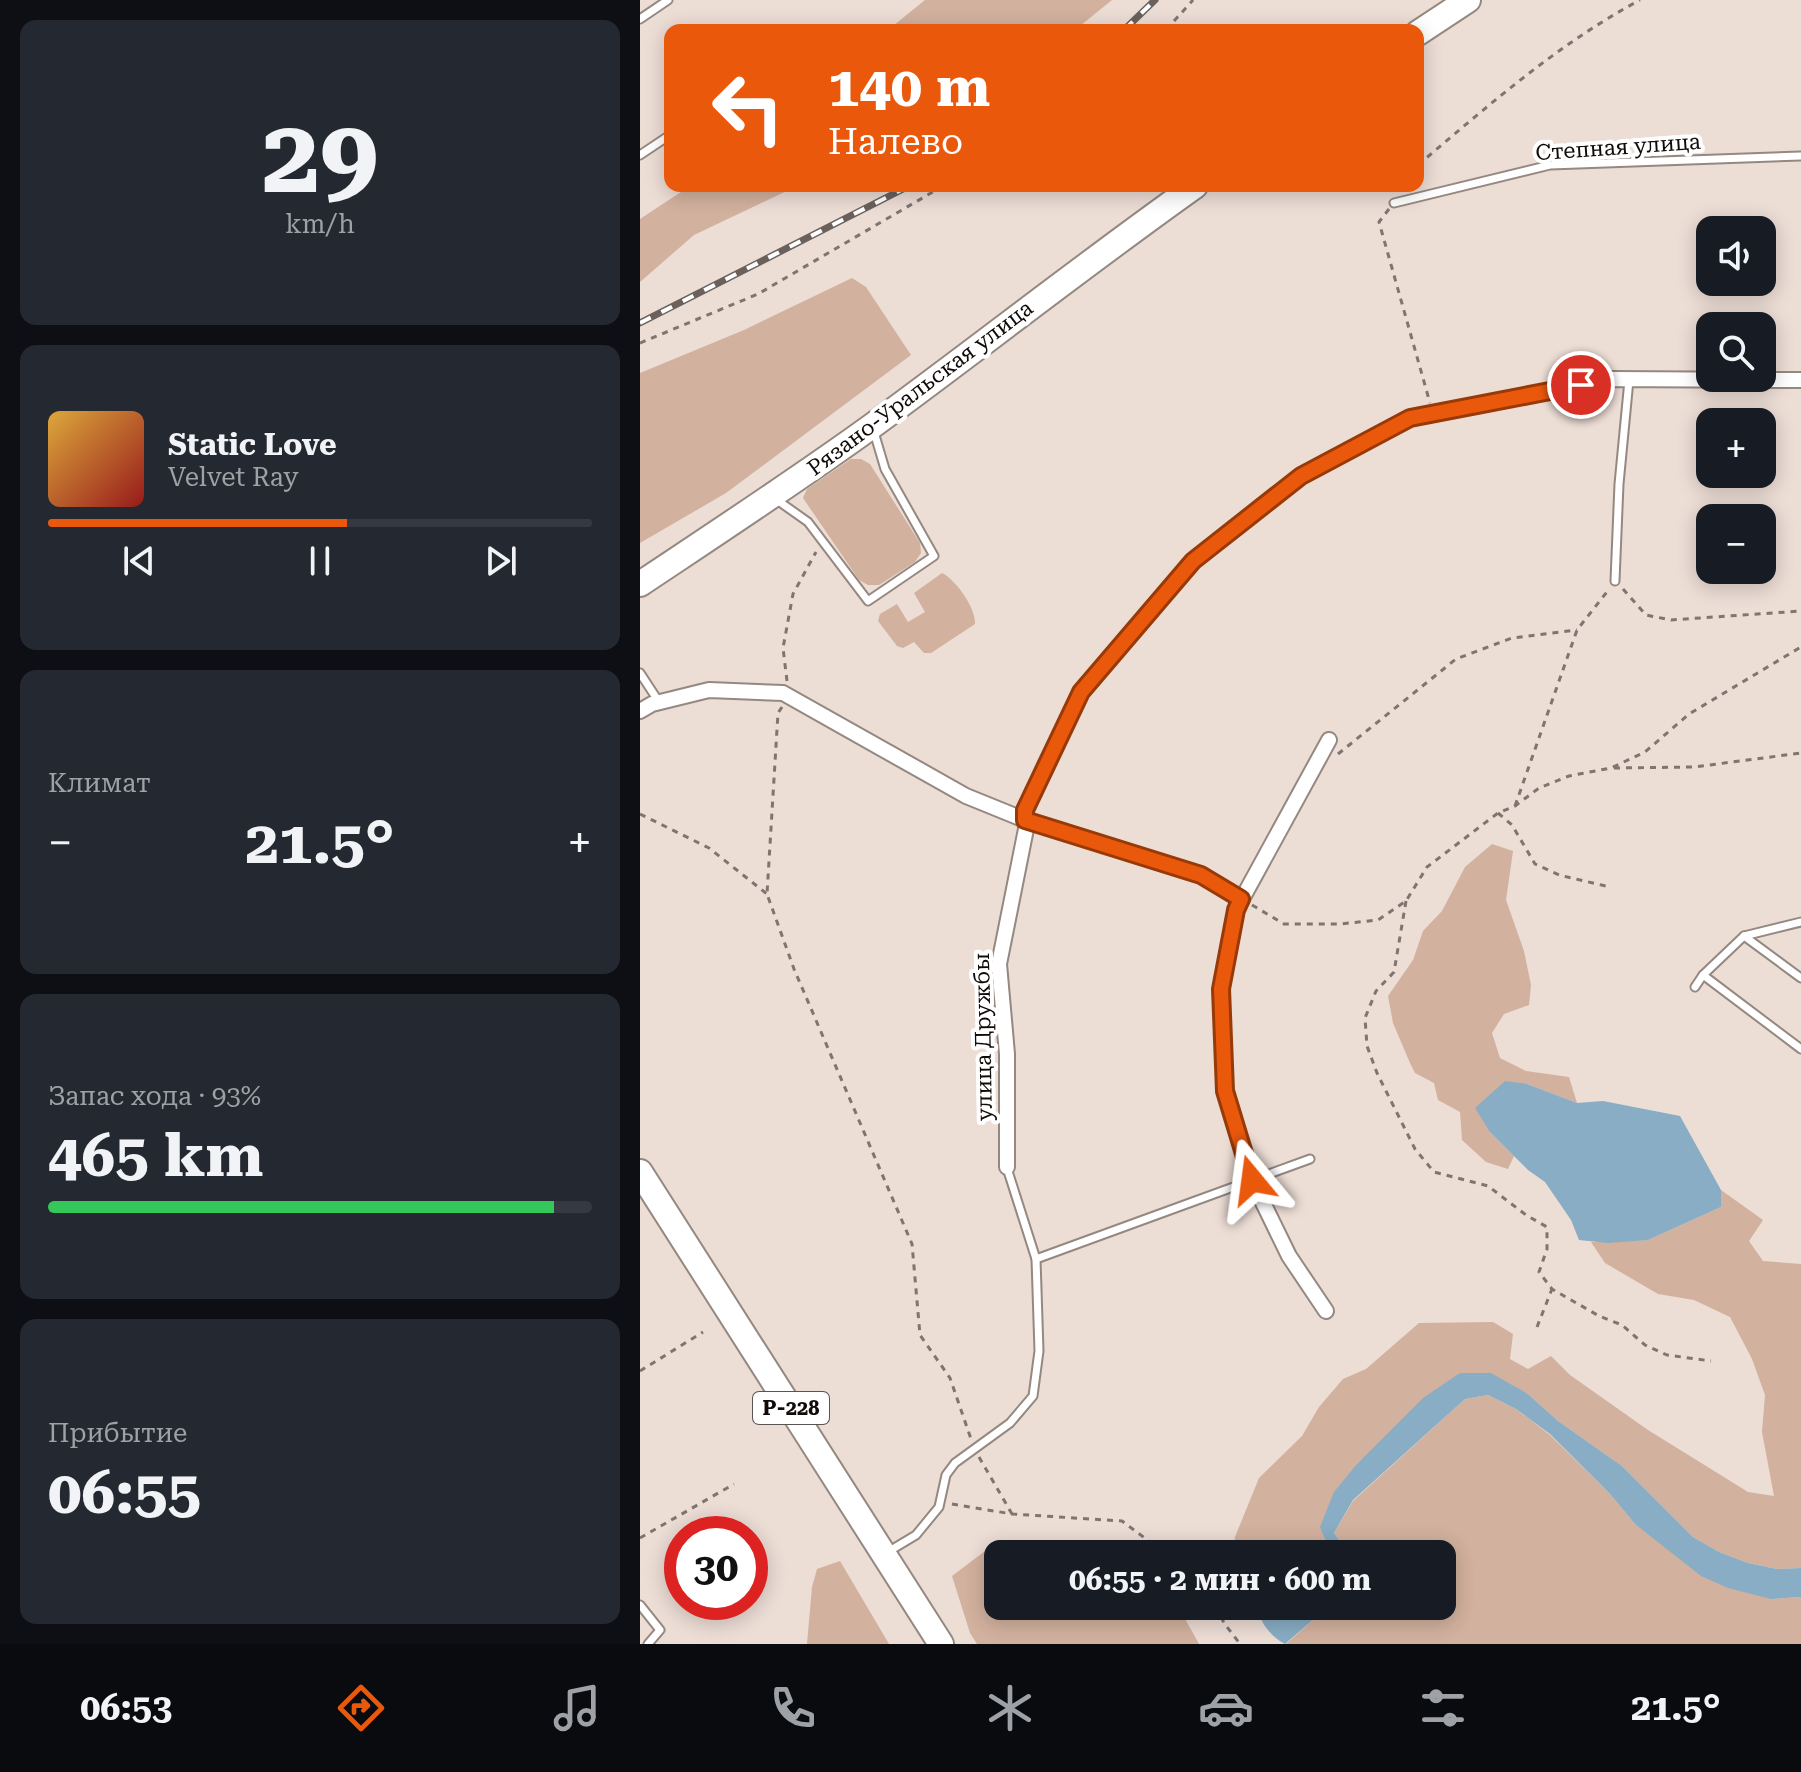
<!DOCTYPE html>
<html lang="ru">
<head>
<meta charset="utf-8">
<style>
	body { margin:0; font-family:"Roboto Serif",serif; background:#242831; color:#f1f3f6; height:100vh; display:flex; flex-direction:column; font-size:30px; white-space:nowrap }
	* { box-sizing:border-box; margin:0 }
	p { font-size:26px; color:#9ea1a6 }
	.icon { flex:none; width:44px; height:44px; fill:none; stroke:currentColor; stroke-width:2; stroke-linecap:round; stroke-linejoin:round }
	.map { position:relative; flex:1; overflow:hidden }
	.drawer { display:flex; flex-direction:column; gap:20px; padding:20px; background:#0d0f14; width:640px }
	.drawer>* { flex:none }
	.banner { position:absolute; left:24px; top:24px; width:760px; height:168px; border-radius:16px; box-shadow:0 4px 20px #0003; background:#ea580c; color:#fff; overflow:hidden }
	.tools { position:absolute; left:1056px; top:216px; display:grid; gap:16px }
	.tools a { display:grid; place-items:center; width:80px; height:80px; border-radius:16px; background:#171b24; box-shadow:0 4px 20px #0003; font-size:40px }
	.speed { position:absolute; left:24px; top:1516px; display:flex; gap:16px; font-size:40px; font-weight:700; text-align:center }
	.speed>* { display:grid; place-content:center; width:104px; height:104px; border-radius:50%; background:#171b24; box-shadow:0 4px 20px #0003; line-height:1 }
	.speed .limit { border:12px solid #d22; background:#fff; color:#111 }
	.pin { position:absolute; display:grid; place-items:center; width:68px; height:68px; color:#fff; margin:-34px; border:4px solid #fff; border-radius:50%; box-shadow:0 2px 8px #0007 }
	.me { position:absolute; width:88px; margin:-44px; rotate:344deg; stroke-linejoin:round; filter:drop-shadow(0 0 6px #0008) }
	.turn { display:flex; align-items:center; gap:28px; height:168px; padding:0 32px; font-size:36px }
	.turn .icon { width:104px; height:104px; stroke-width:2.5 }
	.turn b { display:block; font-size:56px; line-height:68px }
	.big { font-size:60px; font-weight:700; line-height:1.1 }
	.drawer .card { flex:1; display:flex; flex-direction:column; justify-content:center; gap:12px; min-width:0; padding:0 28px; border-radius:16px; background:#242831 }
	.drawer .dial { align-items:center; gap:0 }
	.dial b { font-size:104px; line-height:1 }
	.song { display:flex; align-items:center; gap:24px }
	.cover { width:96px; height:96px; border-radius:12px; background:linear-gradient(135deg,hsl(40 70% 55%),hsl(0 70% 35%)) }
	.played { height:8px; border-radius:4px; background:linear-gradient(90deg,#ea580c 55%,#363941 55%) }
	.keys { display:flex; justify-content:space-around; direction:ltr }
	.heat { display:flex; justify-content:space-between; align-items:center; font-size:44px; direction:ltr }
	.charge { height:12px; border-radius:6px; background:linear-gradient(90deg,#34c759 93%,#363941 0) }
	.trip { position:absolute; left:344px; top:1540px; width:472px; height:80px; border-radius:16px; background:#171b24; box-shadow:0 4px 20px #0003; font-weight:700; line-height:80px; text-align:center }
	.tab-bar { display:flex; height:128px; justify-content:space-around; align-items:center; background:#090b0e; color:#9ea1a6 }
	.tab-bar .icon { width:56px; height:56px }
	.tab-bar .on { color:#ea580c }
	.tab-bar b { font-size:36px; color:#f1f3f6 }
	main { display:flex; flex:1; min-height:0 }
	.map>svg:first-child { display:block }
	.green { fill:#d2b19e }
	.water { fill:#88adc4 }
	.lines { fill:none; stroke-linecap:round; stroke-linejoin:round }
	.service-casing { stroke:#948880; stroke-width:11 }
	.minor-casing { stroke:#948880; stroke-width:18 }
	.primary-casing { stroke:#948880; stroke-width:28 }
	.trunk-casing { stroke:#948880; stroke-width:28 }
	.path { stroke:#7f7570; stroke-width:3; stroke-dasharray:6 6; stroke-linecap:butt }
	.service { stroke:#fff; stroke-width:7 }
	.minor { stroke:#fff; stroke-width:14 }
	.primary { stroke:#fff; stroke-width:24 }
	.trunk { stroke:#fff; stroke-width:24 }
	.rail-casing { stroke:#6a615d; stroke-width:7 }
	.rail { stroke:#fff; stroke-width:4; stroke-dasharray:12; stroke-linecap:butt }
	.route-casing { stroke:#983908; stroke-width:20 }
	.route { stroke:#ea580c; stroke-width:14 }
	.labels { text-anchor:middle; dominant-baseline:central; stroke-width:8; stroke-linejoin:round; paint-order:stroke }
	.shield { fill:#fff; stroke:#585453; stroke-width:2 }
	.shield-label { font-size:20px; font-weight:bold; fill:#100b09 }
	.street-label { font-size:22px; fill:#100b09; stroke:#fff }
</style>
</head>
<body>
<main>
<section class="drawer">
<div class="card dial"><b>29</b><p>km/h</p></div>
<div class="card">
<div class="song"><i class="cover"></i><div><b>Static Love</b><p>Velvet Ray</p></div></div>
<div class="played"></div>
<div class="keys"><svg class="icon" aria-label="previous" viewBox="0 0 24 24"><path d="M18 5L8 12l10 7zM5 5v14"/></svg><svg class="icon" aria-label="pause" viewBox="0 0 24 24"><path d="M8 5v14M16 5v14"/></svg><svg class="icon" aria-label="next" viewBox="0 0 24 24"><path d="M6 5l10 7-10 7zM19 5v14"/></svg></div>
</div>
<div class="card"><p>Климат</p>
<div class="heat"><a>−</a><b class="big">21.5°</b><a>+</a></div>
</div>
<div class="card"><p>Запас хода · 93%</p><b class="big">465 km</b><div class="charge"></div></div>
<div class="card"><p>Прибытие</p><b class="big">06:55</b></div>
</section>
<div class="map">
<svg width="1161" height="1644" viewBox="0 0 1161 1644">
	<rect width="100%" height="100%" fill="#ecddd5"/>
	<g class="green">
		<polygon points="285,0 472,0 435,30 248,30"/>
		<polygon points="50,186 157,186 54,235 0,282 0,219"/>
		<polygon points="212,278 226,287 271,355 86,493 0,543 0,373 104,330"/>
		<polygon points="211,459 221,459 230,464 280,543 281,553 275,562 239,585 228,585 219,580 163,498 167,489"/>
		<path d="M302,573c14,7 34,35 33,51l-44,29h-7l-10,-11 -11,6 -6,-2 -19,-25 2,-7 17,-10 11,18 17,-10 -11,-19z"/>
		<polygon points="852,844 873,851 866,900 884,951 891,985 889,1005 864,1014 852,1033 860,1058 886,1071 929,1077 937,1103 887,1084 850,1132 874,1156 868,1169 846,1162 822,1140 820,1112 798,1100 794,1083 775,1073 770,1063 753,1023 748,996 773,960 783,931 802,911 825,867"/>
		<polygon points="1081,1190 1123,1220 1109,1241 1123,1261 1161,1264 1161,1568 1137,1569 1108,1563 1079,1552 1053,1537 982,1466 918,1421 888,1394 850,1373 820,1373 717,1464 687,1544 687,1554 666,1554 664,1549 650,1547 643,1554 592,1554 595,1537 619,1478 662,1436 679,1407 703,1379 726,1369 779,1323 853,1322 873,1334 870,1359 888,1369 911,1356 930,1375 1008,1430 1108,1492 1134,1496 1122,1432 1125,1395 1112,1359 1090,1317 1054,1300 1018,1294 965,1263 951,1242 1008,1240 1081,1207"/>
		<polygon points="848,1395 876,1409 910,1435 970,1494 995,1524 1131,1599 1161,1597 1161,1644 646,1644 689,1606 802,1606 802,1554 709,1554 694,1533 713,1501 825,1399"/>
		<polygon points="416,1541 479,1551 483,1554 358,1554 358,1606 538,1606 559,1644 337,1644 330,1633 312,1576 353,1545"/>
		<polygon points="200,1561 249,1644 167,1644 172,1587 177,1569"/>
	</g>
	<g class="water">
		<polygon points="865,1081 887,1084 937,1103 963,1101 1040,1116 1081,1190 1081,1207 1008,1240 968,1243 939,1240 931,1220 905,1182 888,1170 850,1132 835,1108"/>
		<polygon points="820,1373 851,1373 888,1394 918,1421 982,1466 1053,1537 1079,1552 1108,1563 1137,1569 1161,1568 1161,1597 1131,1599 1088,1588 1061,1576 995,1524 970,1494 910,1434 876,1409 848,1395 825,1399 713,1500 694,1533 709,1554 687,1554 687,1544 680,1527 694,1492 717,1464 783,1398"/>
		<path d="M616,1606h73l-44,38c-16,-9 -24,-21 -29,-38z"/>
	</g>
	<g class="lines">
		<defs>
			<g id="service">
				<polyline points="0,19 28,0"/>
				<polyline points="0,155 30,135"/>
				<polyline points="754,203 910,165 1161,156"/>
				<polyline points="137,500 168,522 228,601 294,556 245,469 234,432"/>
				<polyline points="975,581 979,484 989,380"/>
				<polyline points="0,673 19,702"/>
				<polyline points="1104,936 1161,978"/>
				<polyline points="1063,975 1161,1049"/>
				<polyline points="1055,987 1063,975 1104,936 1161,922"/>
				<polyline points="396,1259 670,1159"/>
				<polyline points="246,1553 276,1535 299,1507 306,1475 315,1463 370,1423 393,1396 399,1351 396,1259 367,1168"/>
				<polyline points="0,1605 20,1630 8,1644"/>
			</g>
			<g id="minor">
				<polyline points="0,711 12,704 69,690 143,693 326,796 385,820 561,875 601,899"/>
				<polyline points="367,1167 367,1054 359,964 386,829 385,810 441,692 553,561 661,476 770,418 971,379 1161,380"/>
				<polyline points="686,1311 649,1256 612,1180 585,1091 581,989 596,910 689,740"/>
			</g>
			<g id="primary">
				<polyline points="778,33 828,0"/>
				<path d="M0,584c78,-52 156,-103 232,-158 108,-79 213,-162 323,-240"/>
			</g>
			<polyline id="trunk" points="0,1172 301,1644"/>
		</defs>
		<use href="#service" class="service-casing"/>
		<use href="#minor" class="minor-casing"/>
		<use href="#primary" class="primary-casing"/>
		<use href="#trunk" class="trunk-casing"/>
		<g class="path">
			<polyline points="526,30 553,0"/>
			<path d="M778,165c71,-60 140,-121 222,-165"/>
			<polyline points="749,209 739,222 790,403"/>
			<polyline points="0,343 118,294 303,186"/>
			<polyline points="983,589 1006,615 1031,620 1161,611"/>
			<polyline points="147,681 143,648 153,594 176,552"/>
			<polyline points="142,707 138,713 127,894 154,969 272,1244 280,1335 310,1378 331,1439"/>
			<polyline points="698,754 816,659 872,638 937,630"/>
			<polyline points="974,768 1054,767 1161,753"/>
			<polyline points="875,806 937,630 970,588"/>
			<polyline points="858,813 872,825 895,864 919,875 970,887"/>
			<polyline points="0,814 69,848 127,894"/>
			<polyline points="766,901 754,972 736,991 725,1018 727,1046 737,1073 775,1149 794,1172 848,1186 886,1215 907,1227 907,1249 899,1272 912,1289 959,1316 982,1325 1005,1345 1027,1355 1071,1361"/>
			<polyline points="612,905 644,924 700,924 738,920 766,901 787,867 858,813 875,806 899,788 929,776 971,768 1005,752 1049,714 1161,647"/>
			<polyline points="897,1327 912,1289"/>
			<polyline points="0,1371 63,1332"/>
			<polyline points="339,1457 372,1514"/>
			<polyline points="312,1504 372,1514 482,1521 526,1554"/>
			<polyline points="0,1538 94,1484"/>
			<polyline points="576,1606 584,1623 600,1644"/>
		</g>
		<use href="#service" class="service"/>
		<use href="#minor" class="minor"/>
		<use href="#primary" class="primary"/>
		<use href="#trunk" class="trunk"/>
		<defs>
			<g id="rail">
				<polyline points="484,30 515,0"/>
				<polyline points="0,323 269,186"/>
			</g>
		</defs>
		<use href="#rail" class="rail-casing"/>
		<use href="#rail" class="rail"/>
	</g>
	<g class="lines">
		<defs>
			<polyline id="route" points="612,1180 585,1091 581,989 596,910 601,899 561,875 385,820 385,810 441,692 553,561 661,476 770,418 941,385"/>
		</defs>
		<use href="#route" class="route-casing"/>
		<use href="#route" class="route"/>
	</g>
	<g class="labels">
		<rect class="shield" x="113" y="1392" width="76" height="32" rx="6"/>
		<g class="shield-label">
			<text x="151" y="1408">Р-228</text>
		</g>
		<g class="street-label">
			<text transform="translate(978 147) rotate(-4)">Степная улица</text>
			<text transform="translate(280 388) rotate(-37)">Рязано-Уральская улица</text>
			<text transform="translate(343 1037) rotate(-91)">улица Дружбы</text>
		</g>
	</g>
</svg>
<div class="tools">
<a><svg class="icon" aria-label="sound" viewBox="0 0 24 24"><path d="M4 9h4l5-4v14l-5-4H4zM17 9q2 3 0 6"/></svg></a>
<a><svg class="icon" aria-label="search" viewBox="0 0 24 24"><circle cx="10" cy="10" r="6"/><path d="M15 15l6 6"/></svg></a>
<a>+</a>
<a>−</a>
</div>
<div class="speed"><div class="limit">30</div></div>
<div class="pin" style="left:941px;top:385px;background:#d93025"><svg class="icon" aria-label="arrive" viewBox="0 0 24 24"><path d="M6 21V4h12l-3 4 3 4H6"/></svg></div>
<svg class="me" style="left:612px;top:1180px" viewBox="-20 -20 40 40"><path d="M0-17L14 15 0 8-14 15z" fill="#ea580c" stroke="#fff" stroke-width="4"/></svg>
<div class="trip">06:55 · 2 мин · 600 m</div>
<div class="banner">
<div class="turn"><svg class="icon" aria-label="left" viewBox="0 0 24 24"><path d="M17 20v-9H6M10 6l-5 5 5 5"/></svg><div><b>140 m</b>Налево</div></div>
</div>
</div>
</main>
<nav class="tab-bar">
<b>06:53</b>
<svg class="icon on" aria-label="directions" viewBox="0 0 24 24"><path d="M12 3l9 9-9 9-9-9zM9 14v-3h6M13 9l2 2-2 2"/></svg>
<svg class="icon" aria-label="music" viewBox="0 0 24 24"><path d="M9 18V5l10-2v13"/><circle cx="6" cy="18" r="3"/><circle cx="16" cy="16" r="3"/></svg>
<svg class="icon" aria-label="phone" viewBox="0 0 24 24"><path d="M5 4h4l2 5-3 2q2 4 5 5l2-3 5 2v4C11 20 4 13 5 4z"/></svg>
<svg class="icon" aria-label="climate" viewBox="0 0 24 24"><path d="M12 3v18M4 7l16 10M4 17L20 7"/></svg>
<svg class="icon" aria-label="car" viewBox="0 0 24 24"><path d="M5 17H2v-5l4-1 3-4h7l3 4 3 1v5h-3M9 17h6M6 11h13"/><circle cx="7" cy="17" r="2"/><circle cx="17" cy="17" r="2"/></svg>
<svg class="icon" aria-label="filters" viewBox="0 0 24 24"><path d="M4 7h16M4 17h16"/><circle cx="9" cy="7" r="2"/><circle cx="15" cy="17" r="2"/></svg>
<b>21.5°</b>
</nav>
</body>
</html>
